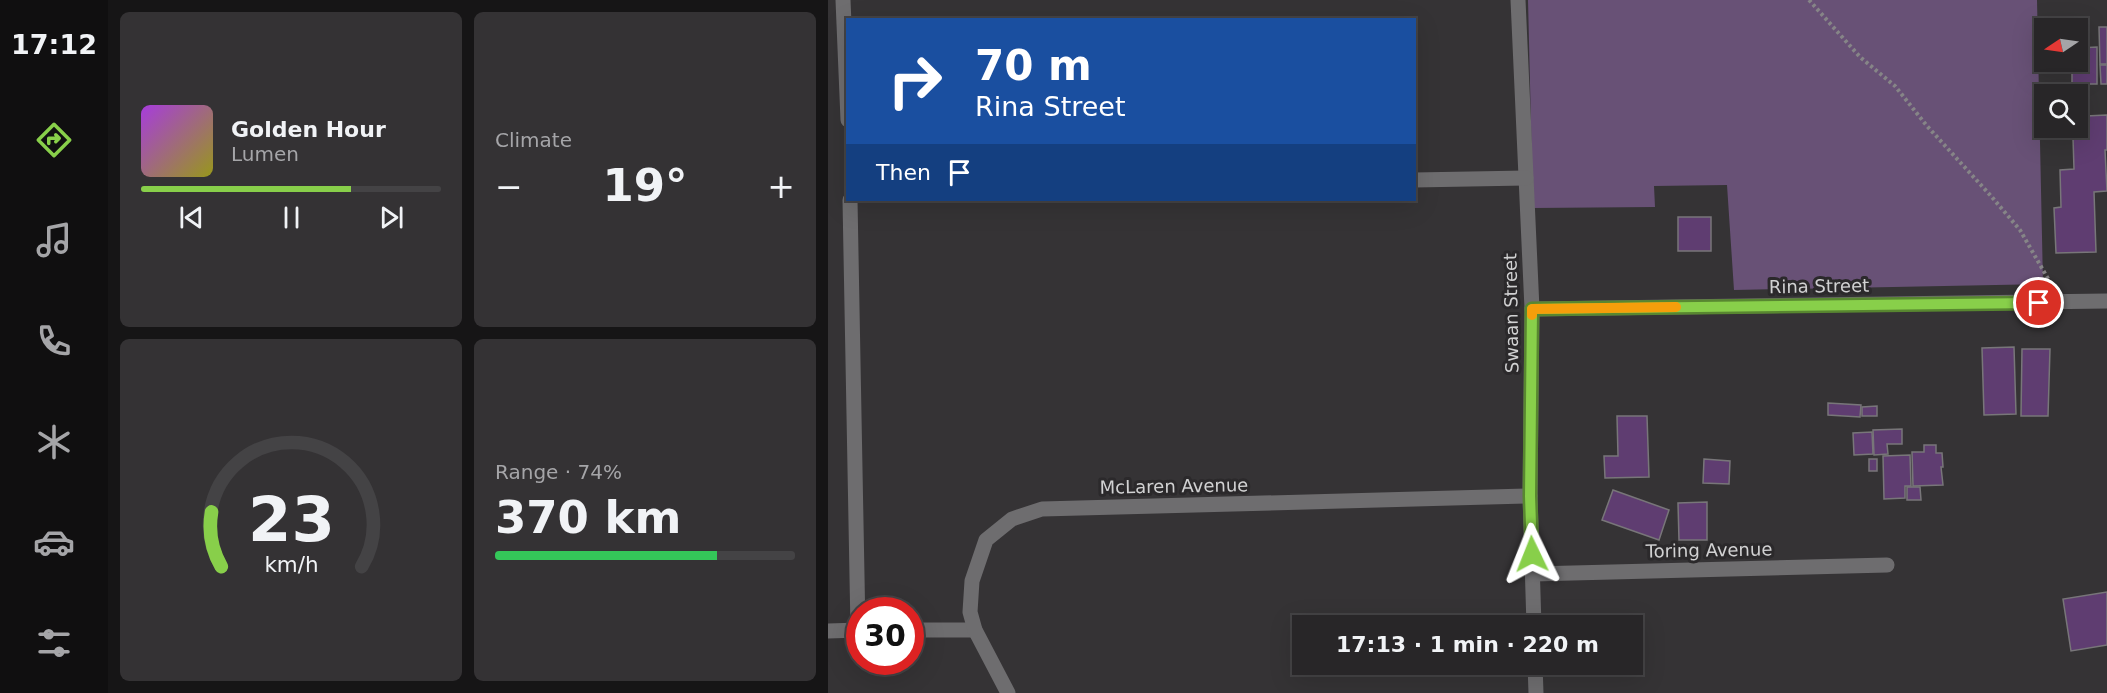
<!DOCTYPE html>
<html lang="en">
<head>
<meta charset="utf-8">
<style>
	body { margin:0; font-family:"DejaVu Sans",sans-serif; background:#343234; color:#f1f3f6; height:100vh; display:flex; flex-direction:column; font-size:22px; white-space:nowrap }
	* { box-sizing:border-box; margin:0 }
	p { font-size:20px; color:#a5a5a8 }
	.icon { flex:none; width:33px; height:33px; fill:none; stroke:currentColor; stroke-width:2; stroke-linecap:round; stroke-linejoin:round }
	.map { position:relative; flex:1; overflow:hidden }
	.sheet { display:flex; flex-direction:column; gap:12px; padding:12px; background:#161516; width:720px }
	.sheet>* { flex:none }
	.top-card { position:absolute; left:18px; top:18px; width:570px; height:183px; border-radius:0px; box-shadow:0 6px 24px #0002,0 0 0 2px #444345; background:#1a4fa0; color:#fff; overflow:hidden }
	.needle { width:39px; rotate:257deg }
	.buttons { position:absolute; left:1206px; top:18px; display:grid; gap:12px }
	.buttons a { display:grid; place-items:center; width:54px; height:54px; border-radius:0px; background:#282628; box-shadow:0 6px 24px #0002,0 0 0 2px #444345; font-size:30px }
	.speed { position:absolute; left:18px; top:597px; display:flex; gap:12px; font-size:30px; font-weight:700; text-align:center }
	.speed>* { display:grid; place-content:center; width:78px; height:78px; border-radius:50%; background:#282628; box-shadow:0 6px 24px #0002,0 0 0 2px #444345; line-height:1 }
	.speed .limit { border:9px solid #d22; background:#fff; color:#111 }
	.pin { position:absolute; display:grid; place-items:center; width:51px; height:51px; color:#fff; margin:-26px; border:3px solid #fff; border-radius:50%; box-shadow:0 2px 6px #0007 }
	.me { position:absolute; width:66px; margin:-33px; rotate:358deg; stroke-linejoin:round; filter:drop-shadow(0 0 4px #0008) }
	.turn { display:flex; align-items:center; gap:21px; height:126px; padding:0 30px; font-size:27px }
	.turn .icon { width:78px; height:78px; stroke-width:2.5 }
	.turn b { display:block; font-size:42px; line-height:51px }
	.then { display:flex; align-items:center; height:57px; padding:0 30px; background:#0003; gap:12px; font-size:22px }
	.big { font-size:45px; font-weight:700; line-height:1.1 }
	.sheet .widget { flex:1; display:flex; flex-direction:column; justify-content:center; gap:9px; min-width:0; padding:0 21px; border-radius:9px; background:#343234 }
	.sheet .dial { align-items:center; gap:0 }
	.dial svg { height:156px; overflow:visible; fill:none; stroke:#444345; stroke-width:7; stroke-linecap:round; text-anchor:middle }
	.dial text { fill:#f1f3f6; stroke:none }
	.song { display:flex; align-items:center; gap:18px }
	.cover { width:72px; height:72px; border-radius:9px; background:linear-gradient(135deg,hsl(280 70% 55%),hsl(60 70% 35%)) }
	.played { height:6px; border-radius:3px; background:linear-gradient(90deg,#88cf4a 70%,#444345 70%) }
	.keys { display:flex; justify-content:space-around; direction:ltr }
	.heat { display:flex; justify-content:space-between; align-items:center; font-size:33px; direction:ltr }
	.charge { height:9px; border-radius:4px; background:linear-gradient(90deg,#34c759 74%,#444345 0) }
	.sheet .tiles { flex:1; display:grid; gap:12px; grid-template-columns:repeat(2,1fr) }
	.trip { position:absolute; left:464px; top:615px; width:351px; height:60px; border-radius:0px; background:#282628; box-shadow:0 6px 24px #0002,0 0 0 2px #444345; font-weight:700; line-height:60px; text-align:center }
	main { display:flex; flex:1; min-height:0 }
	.tab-bar { display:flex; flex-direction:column; width:108px; justify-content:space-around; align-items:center; background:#100f10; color:#a5a5a8 }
	.tab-bar .icon { width:42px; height:42px }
	.tab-bar .on { color:#88cf4a }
	.tab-bar b { font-size:27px; color:#f1f3f6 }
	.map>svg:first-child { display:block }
	.green { fill:#685176 }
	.building { fill:#5f3d71; stroke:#787679; stroke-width:1.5 }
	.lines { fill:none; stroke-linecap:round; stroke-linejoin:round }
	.path { stroke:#868587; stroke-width:4; stroke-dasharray:3 3; stroke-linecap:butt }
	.minor { stroke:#6e6d6f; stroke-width:15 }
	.route-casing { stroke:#588730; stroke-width:15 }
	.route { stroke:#88cf4a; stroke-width:10 }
	.slow { stroke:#f59e0b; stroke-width:10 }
	.labels { text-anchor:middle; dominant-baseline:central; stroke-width:6; stroke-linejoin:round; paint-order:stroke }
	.street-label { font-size:18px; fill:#d1d1d2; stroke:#2b292b }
</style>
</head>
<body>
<main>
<nav class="tab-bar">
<b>17:12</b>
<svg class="icon on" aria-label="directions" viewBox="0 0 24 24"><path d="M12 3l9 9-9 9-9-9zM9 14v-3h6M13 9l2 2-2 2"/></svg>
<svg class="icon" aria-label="music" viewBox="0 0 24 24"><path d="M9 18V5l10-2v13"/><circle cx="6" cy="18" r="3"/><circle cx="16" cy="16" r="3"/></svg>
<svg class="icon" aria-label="phone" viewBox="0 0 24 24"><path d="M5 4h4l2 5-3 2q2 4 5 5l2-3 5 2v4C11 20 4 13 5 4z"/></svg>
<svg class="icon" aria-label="climate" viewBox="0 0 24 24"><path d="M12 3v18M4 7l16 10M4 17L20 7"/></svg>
<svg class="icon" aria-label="car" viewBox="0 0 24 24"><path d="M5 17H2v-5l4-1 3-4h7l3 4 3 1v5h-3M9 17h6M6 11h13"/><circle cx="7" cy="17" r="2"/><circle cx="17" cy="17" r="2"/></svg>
<svg class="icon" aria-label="filters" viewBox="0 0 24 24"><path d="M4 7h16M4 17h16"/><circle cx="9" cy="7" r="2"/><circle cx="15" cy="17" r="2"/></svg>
</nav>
<section class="sheet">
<div class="tiles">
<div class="widget">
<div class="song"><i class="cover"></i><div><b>Golden Hour</b><p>Lumen</p></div></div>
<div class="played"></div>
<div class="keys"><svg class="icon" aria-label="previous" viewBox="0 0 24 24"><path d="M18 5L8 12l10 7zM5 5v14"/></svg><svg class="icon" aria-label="pause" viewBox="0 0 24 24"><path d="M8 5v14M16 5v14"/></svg><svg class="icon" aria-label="next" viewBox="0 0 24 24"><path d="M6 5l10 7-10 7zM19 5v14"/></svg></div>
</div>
<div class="widget"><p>Climate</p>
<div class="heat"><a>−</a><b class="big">19°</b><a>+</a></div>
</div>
<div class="widget dial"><svg viewBox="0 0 100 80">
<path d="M14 69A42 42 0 1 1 86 69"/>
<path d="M14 69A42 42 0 0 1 9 41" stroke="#88cf4a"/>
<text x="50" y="56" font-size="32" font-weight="700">23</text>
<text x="50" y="72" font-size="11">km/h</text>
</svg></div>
<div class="widget"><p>Range · 74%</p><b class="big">370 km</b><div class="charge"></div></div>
</div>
</section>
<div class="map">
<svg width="1279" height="693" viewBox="0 0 1279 693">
	<rect width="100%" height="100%" fill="#353335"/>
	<polygon class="green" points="700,0 1209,0 1215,284 906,290 899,185 826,186 827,207 705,208"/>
	<g class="building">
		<polygon points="1271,27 1279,27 1279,64 1272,64"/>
		<polygon points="1269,47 1269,84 1244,84 1244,62 1250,62 1250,48"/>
		<polygon points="1272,65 1279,65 1279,84 1273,84"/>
		<polygon points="1279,115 1279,150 1277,150 1279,191 1266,192 1268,252 1228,253 1226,208 1233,207 1232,170 1246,169 1245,138 1259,137 1258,116"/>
		<rect x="850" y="217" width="33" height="34"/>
		<polygon points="1186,347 1188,414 1156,415 1154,348"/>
		<polygon points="1194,349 1222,349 1220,416 1193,416"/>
		<polygon points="1000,403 1033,405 1032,417 1000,415"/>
		<polygon points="1049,406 1049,416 1034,416 1034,407"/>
		<polygon points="789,416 819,416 821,477 777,478 776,456 790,456"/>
		<polygon points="1074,429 1074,444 1059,444 1060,454 1046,455 1045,430"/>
		<polygon points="1044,432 1045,454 1026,455 1025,433"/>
		<polygon points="1096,445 1108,445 1108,453 1114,453 1115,467 1113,467 1115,485 1085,486 1084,452 1096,452"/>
		<polygon points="1082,455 1083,486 1077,486 1077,498 1056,499 1055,456"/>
		<polygon points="876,459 902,461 901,484 875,483"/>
		<rect x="1041" y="459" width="8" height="12"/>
		<polygon points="1079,487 1092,487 1093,500 1079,500"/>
		<polygon points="785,490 841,510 831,540 774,520"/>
		<polygon points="879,502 879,540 851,540 850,503"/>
		<polygon points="1279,592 1279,645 1243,651 1235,599"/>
	</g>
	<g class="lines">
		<polyline class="path" points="981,0 1032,57 1067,86 1099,126 1163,196 1192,230 1223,284"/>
		<g class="minor">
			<polyline points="15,0 20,120"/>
			<polyline points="690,0 704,309 702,496 706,626"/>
			<polyline points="586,180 698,178"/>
			<polyline points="22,200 30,630"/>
			<polyline points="704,309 1279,301"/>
			<polyline points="705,574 1059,565"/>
			<polyline points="82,630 147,630"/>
			<polyline points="0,631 32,630"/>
			<polyline points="707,664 708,693"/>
			<polyline points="180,693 147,630 142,612 144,581 158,540 184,519 214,509 702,496"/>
		</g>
	</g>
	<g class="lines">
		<defs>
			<polyline id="route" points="704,554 702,496 704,309 1211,303"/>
		</defs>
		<use href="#route" class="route-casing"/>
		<use href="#route" class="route"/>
		<polyline class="slow" points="704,315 704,309 848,307"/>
	</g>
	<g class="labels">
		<g class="street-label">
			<text transform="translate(991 286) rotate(-1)">Rina Street</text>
			<text transform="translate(683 313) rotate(-91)">Swaan Street</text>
			<text transform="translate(346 486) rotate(-1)">McLaren Avenue</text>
			<text transform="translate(881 550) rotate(-1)">Toring Avenue</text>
		</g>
	</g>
</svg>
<div class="buttons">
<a><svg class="needle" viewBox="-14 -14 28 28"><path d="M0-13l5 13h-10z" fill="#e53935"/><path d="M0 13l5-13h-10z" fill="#a5a5a8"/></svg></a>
<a><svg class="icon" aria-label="search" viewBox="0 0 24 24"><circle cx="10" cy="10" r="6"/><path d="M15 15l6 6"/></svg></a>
</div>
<div class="speed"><div class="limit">30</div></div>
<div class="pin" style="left:1211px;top:303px;background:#d93025"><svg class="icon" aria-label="arrive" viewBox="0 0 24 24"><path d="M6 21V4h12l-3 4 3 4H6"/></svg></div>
<svg class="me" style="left:704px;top:554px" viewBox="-20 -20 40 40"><path d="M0-17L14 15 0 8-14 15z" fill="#88cf4a" stroke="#fff" stroke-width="4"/></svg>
<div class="trip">17:13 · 1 min · 220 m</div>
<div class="top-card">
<div class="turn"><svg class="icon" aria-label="right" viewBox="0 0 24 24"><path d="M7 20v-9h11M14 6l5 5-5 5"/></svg><div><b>70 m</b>Rina Street</div></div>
<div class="then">Then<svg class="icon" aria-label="arrive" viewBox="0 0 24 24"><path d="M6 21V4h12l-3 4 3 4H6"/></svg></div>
</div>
</div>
</main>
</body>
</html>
